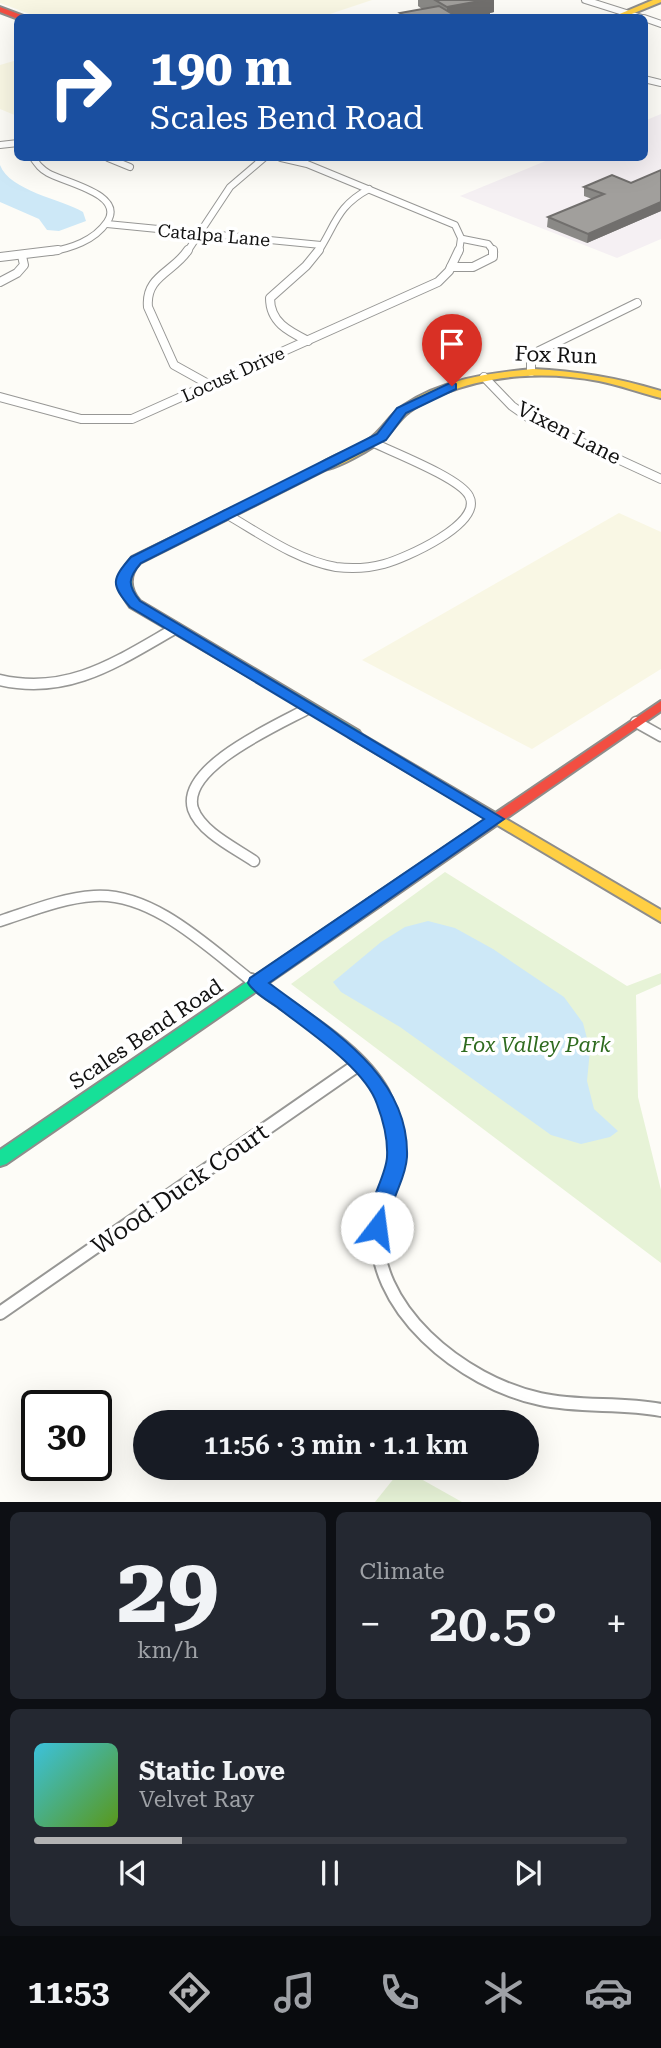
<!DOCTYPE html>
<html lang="en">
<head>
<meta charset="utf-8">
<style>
	body { margin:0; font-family:"Roboto Serif",serif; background:#242831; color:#f1f3f6; height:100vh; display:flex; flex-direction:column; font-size:26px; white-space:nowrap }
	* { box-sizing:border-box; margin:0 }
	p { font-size:23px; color:#9ea1a6 }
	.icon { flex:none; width:38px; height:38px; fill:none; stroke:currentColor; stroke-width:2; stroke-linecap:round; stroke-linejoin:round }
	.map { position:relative; height:1502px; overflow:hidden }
	.panel { display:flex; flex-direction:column; gap:10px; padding:10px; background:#0d0f14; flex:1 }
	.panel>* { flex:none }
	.hud { position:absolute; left:14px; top:14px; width:634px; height:147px; border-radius:10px; box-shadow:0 7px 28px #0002; background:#1a4fa0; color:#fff; overflow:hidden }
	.speed { position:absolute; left:21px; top:1390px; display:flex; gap:14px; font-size:35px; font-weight:700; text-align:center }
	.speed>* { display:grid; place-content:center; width:91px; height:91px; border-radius:50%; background:#171b24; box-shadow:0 7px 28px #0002; line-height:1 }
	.speed .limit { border:4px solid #111; border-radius:10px; background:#fff; color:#111 }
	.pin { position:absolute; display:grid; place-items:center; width:60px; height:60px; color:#fff; margin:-72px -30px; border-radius:50% 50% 50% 0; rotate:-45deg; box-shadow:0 0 7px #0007 }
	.pin .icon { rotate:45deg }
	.me { position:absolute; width:77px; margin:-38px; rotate:15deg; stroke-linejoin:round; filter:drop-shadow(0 0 5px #0008) }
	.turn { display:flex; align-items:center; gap:24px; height:147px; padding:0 21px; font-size:32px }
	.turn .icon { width:91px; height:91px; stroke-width:2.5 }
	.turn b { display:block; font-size:49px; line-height:60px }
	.big { font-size:52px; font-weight:600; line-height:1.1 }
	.panel .tile { flex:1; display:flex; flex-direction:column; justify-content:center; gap:10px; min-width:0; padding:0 24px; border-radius:10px; background:#242831 }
	.panel .dial { align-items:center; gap:0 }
	.dial b { font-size:91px; line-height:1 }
	.song { display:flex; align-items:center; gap:21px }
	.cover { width:84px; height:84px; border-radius:10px; background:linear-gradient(135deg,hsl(190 70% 55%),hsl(90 70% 35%)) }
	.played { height:7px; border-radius:4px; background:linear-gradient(90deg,#b2b2b3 25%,#363941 25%) }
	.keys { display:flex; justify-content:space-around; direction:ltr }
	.heat { display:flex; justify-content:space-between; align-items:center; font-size:38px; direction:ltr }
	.panel .tiles { flex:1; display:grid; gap:10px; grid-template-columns:1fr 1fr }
	.tile:last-child { grid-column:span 2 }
	.trip { position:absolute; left:133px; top:1410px; width:406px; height:70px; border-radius:35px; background:#171b24; box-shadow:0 7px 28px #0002; font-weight:600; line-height:70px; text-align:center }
	.dock { display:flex; height:112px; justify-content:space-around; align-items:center; background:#090b0e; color:#9ea1a6 }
	.dock .icon { width:49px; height:49px }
	.dock .current { color:#b2b2b3 }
	.dock b { font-size:32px; color:#f1f3f6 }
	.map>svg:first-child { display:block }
	.industrial { fill:#f5f0f3 }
	.farmland { fill:#f9f7e4 }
	.green { fill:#e7f3d7 }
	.water { fill:#cde8f7 }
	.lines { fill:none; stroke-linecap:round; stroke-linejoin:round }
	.street-far3-casing { stroke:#979795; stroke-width:8 }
	.street-far2-casing { stroke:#979795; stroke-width:10 }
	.street-far1-casing { stroke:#979795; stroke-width:13 }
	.street-casing { stroke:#979795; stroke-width:16 }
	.fast-casing { stroke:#8e8d8b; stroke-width:4 }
	.slow-casing { stroke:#8e8d8b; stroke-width:4 }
	.jam-casing { stroke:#8e8d8b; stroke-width:4 }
	.street-far3 { stroke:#fffffe; stroke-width:6 }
	.street-far2 { stroke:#fffffe; stroke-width:8 }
	.street-far1 { stroke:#fffffe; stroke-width:10 }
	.street { stroke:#fffffe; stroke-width:12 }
	.fast { fill:#16e098; fill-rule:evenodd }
	.slow { fill:#ffcf43; fill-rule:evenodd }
	.jam { fill:#f24e42; fill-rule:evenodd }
	.wall { fill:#8a8986 }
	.shaded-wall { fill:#716f6d }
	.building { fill:#a19f9c; stroke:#716f6d; stroke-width:2 }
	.route { fill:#1a73e8; stroke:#114b97; stroke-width:2 }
	.labels { text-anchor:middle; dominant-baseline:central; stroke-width:7; stroke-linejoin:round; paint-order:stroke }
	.far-street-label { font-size:18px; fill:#111; stroke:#fff }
	.street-label { font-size:21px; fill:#111; stroke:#fff }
	.park-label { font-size:21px; font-style:italic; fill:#2f6b1f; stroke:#fff }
	.near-street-label { font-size:24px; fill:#111; stroke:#fff }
</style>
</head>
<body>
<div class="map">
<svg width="661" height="1502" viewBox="0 0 661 1502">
	<rect width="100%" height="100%" fill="#fdfcf7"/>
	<polygon class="industrial" points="661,114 661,239 617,258 460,196 553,158 644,158 644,121"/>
	<g class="farmland">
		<polygon points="0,0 372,0 318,18 38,17 0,3"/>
		<polygon points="17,60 18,60 17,116 0,109 0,65"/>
		<polygon points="619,513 661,532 661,669 532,749 362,660"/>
	</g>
	<g class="green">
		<polygon points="445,872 627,986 661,973 661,984 636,995 638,1097 661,1190 661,1263 291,984"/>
		<polygon points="395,1477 421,1479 462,1502 375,1502"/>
	</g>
	<g class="water">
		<path d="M0,165c10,26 61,34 83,47l3,9 -27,10 -12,-1 -8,-11 -39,-17z"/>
		<polygon points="428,921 455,928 493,949 564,997 583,1023 590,1050 587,1081 594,1109 618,1131 610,1137 581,1144 551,1135 400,1027 341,992 333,982 381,942 405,927"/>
	</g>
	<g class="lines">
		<defs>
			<g id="street-far3">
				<polyline points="585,0 642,18"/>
				<polyline points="644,18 661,24"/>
				<polyline points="644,79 661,83"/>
				<polyline points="0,145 18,143"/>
				<path d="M33,158c5,7 8,11 15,15 15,9 78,21 59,49 -13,19 -36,26 -57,30"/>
				<polyline points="108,158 130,167"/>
				<polyline points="281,158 307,164 455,225 461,238 459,252"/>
				<polyline points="107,224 321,245"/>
				<polyline points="463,239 488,244 494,252"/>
				<polyline points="187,252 230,187 264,158"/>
				<path d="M318,252c18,-28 19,-46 51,-63"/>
			</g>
			<g id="street-far2">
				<path d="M188,250c-14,22 -43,26 -40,57l26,58 36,20"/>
				<polyline points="0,257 58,250"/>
				<polyline points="451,267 473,267 493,257 493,250"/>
				<polyline points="0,282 17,273 24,265 22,256"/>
				<path d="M308,341c-20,-10 -38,-19 -38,-43l36,-32 13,-16"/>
				<polyline points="531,372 531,359 539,351 637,303"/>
				<polyline points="484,377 512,406 529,418 661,479"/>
				<polyline points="0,397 81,419 132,419 438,282 449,271 459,250"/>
				<path d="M226,514c35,20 70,46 110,53 16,2 33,1 48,-3 19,-5 100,-40 85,-68 -9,-18 -77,-44 -97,-54"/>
			</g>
			<g id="street-far1">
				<path d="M0,680c69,16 118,-19 176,-52"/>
				<polyline points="636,722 661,736"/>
				<path d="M254,861c-19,-13 -53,-29 -61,-52 -13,-42 87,-85 116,-101"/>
				<path d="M0,921c31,-10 62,-23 94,-25 59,-4 115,52 159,86"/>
			</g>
			<g id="street">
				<path d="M251,980c41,32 108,67 132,113 12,25 18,57 10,83 -4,16 -12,29 -15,45 -11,87 86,162 162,178 40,9 81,3 121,11"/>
				<polyline points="0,1313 359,1064"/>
			</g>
			<g id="fast">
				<path d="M321,465l4,1v4l-185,93c-11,12 -11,25 0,38l219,130 2,3 -7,4 -224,-131c-14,-18 -14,-32 2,-50z"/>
				<polygon points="375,897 383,902 380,906 6,1164 0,1166 0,1150 370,898"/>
			</g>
			<g id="slow">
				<polygon points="653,0 661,0 661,2 622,18 610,18"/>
				<path d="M533,369c44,2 85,9 128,22v7c-21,-5 -41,-13 -62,-17 -51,-10 -108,-7 -157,13 -11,5 -24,11 -33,18 -9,6 -14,16 -22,24 -11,11 -55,37 -70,34l-2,-2c14,-13 37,-17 53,-28 14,-9 21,-25 35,-34 38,-26 85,-33 130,-37z"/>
				<polygon points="354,730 661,910 661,922 349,737 347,734"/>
			</g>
			<g id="jam">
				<polygon points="0,7 24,16 25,18 18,18 18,19 0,12"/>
				<polygon points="661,701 661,711 380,906 370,906 367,902 370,898"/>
			</g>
		</defs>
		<use href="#street-far3" class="street-far3-casing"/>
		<use href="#street-far2" class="street-far2-casing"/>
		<use href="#street-far1" class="street-far1-casing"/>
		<use href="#street" class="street-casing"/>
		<use href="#fast" class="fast-casing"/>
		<use href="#slow" class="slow-casing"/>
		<use href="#jam" class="jam-casing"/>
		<use href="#street-far3" class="street-far3"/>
		<use href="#street-far2" class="street-far2"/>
		<use href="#street-far1" class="street-far1"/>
		<use href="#street" class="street"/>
		<use href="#fast" class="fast"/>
		<use href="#slow" class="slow"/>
		<use href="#jam" class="jam"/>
	</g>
	<g class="wall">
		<polygon points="418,0 494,0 494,12 490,13 490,14 474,18 395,18 400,17 400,13 422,9 418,6"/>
		<polygon points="661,170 661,211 587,243 547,227 548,217 592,199 584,196 584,187 631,183"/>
	</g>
	<g class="shaded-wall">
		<polygon points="485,0 494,0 494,12 490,13 490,14 474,18 447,18 447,7"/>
		<polygon points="661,202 661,211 587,243 588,234"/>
	</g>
	<g class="building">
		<polygon points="435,0 485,0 447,7"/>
		<polygon points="439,6 459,18 395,18 405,16 400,13"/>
		<polygon points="661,170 661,202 588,234 548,217 604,194 584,187 612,175 631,183"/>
	</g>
	<path class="route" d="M452,382l4,2v5l-50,24 -20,27 -245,123c-13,15 -14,22 -1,38l364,218 -235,164c58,44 141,91 138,174 -1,17 -9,30 -14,46 -4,10 -3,21 -8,31l-8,2 -7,-2c-10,-19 16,-55 17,-77 1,-17 -4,-37 -10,-53 -12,-36 -71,-74 -100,-97 -10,-7 -23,-14 -29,-24l2,-5 234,-159 -354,-212c-20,-23 -18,-28 1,-50l246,-123 20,-26z"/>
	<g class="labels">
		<g class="far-street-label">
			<text transform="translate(214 235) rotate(5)">Catalpa Lane</text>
			<text transform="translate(233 374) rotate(-24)">Locust Drive</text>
		</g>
		<g class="street-label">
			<text transform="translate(556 355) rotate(2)">Fox Run</text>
			<text transform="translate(569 433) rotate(27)">Vixen Lane</text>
			<text transform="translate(146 1034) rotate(-34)">Scales Bend Road</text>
		</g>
		<g class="park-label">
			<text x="536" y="1045">Fox Valley Park</text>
		</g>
		<g class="near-street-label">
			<text transform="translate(180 1189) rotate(-35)">Wood Duck Court</text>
		</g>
	</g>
</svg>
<div class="speed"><div class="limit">30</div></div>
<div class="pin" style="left:452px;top:386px;background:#d93025"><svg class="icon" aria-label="arrive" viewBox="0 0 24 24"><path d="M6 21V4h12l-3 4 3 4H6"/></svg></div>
<svg class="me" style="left:377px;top:1228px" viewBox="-20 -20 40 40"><circle r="19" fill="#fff"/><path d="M0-13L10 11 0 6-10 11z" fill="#1a73e8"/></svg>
<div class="trip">11:56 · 3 min · 1.1 km</div>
<div class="hud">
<div class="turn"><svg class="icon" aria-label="right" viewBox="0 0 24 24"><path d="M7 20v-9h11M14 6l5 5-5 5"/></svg><div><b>190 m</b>Scales Bend Road</div></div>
</div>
</div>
<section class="panel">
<div class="tiles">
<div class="tile dial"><b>29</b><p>km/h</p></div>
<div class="tile"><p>Climate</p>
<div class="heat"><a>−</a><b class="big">20.5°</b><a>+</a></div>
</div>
<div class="tile">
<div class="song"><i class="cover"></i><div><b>Static Love</b><p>Velvet Ray</p></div></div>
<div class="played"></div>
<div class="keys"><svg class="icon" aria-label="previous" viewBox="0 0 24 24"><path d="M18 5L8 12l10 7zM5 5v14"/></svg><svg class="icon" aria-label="pause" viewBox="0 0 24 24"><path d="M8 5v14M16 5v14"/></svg><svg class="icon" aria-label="next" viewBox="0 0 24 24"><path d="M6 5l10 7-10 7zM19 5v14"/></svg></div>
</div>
</div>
</section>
<nav class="dock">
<b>11:53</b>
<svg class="icon current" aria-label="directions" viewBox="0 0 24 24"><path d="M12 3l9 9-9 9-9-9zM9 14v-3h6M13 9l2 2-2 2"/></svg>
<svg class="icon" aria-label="music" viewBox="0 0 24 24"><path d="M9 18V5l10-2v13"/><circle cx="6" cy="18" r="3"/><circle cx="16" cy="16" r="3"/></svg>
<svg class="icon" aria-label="phone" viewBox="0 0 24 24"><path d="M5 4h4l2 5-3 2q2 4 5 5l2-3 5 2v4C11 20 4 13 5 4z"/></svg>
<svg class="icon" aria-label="climate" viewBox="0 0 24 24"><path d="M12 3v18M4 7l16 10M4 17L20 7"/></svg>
<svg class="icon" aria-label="car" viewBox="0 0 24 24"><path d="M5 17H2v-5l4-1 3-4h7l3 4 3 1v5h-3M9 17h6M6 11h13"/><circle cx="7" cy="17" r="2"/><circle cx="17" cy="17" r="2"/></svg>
</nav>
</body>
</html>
